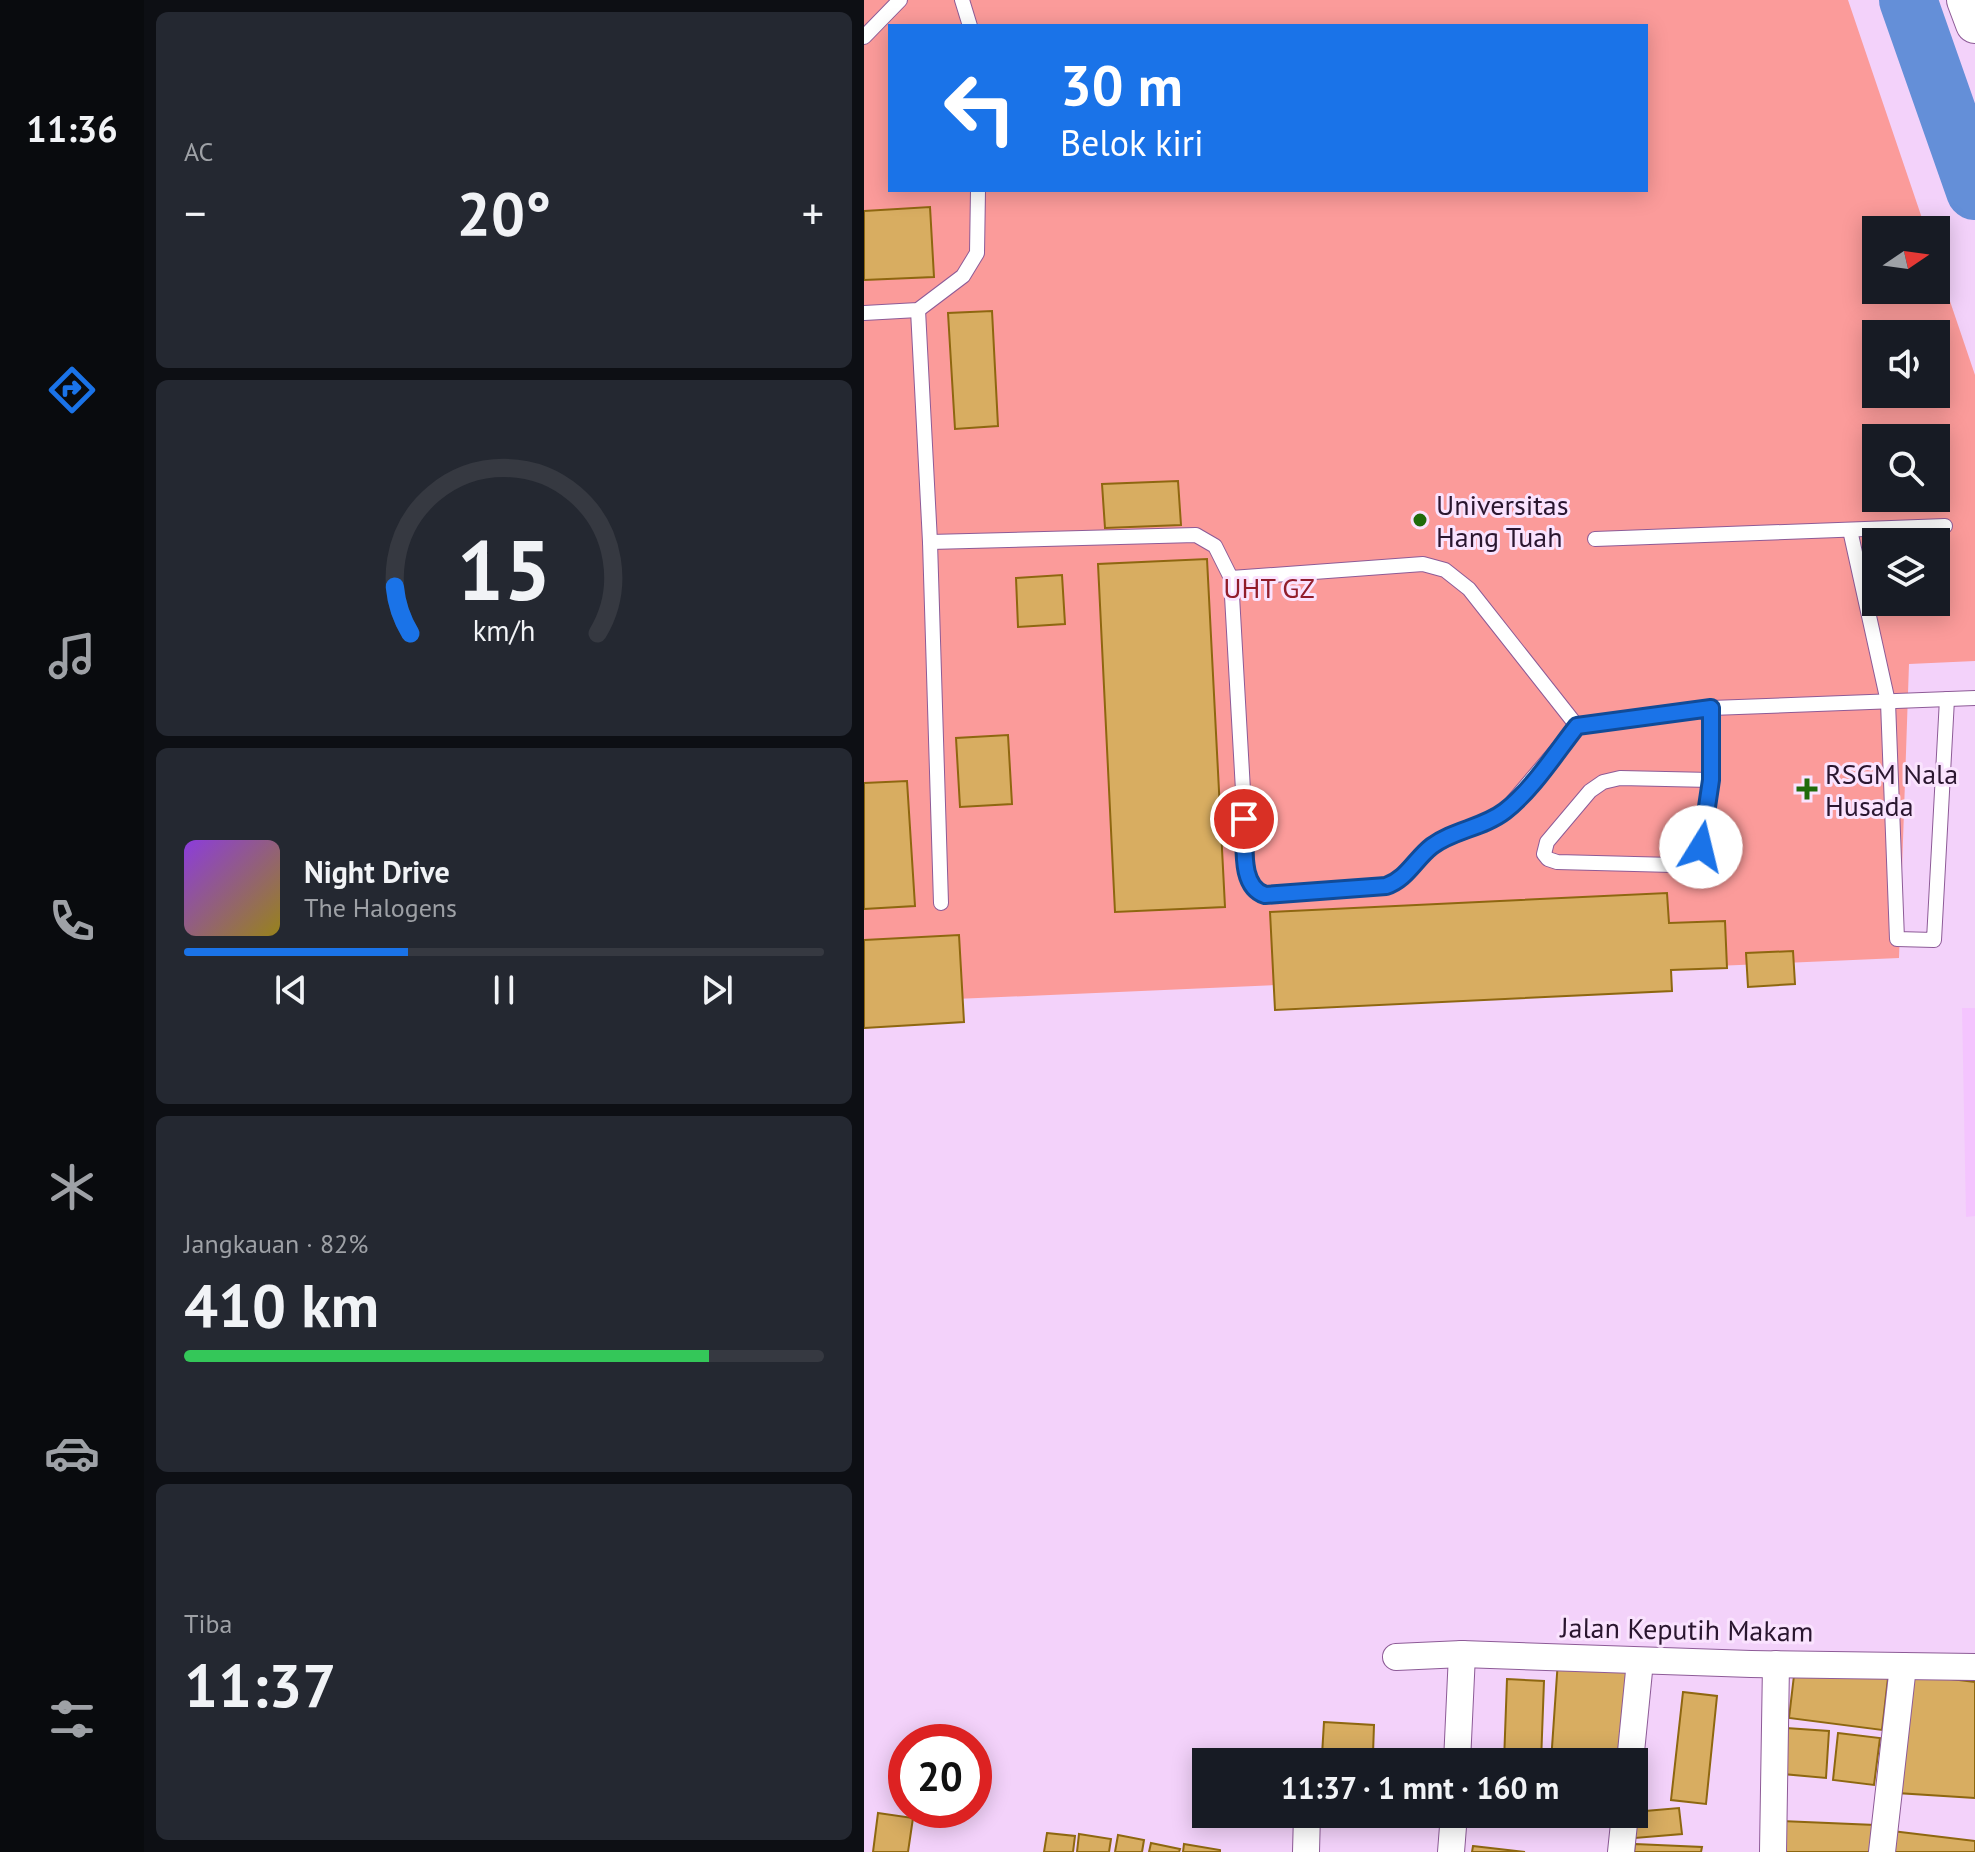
<!DOCTYPE html>
<html lang="id">
<head>
<meta charset="utf-8">
<style>
	body { margin:0; font-family:"PT Sans",sans-serif; background:#242831; color:#f1f3f6; height:100vh; display:flex; flex-direction:column; font-size:30px; white-space:nowrap }
	* { box-sizing:border-box; margin:0 }
	p { font-size:26px; color:#9ea1a6 }
	.icon { flex:none; width:44px; height:44px; fill:none; stroke:currentColor; stroke-width:2; stroke-linecap:round; stroke-linejoin:round }
	.map { position:relative; flex:1; overflow:hidden }
	.sheet { display:flex; flex-direction:column; gap:12px; padding:12px; background:#0d0f14; width:720px }
	.sheet>* { flex:none }
	.top-card { position:absolute; left:24px; top:24px; width:760px; height:168px; border-radius:0px; box-shadow:0 4px 20px #0003; background:#1a73e8; color:#fff; overflow:hidden }
	.needle { width:52px; rotate:77deg }
	.buttons { position:absolute; left:998px; top:216px; display:grid; gap:16px }
	.buttons a { display:grid; place-items:center; width:88px; height:88px; border-radius:0px; background:#171b24; box-shadow:0 4px 20px #0003; font-size:40px }
	.speed { position:absolute; left:24px; top:1724px; display:flex; gap:16px; font-size:40px; font-weight:700; text-align:center }
	.speed>* { display:grid; place-content:center; width:104px; height:104px; border-radius:50%; background:#171b24; box-shadow:0 4px 20px #0003; line-height:1 }
	.speed .limit { border:12px solid #d22; background:#fff; color:#111 }
	.pin { position:absolute; display:grid; place-items:center; width:68px; height:68px; color:#fff; margin:-34px; border:4px solid #fff; border-radius:50%; box-shadow:0 2px 8px #0007 }
	.me { position:absolute; width:88px; margin:-44px; rotate:9deg; stroke-linejoin:round; filter:drop-shadow(0 0 6px #0008) }
	.turn { display:flex; align-items:center; gap:28px; height:168px; padding:0 40px; font-size:36px }
	.turn .icon { width:104px; height:104px; stroke-width:2.5 }
	.turn b { display:block; font-size:56px; line-height:68px }
	.big { font-size:60px; font-weight:800; line-height:1.1 }
	.sheet .widget { flex:1; display:flex; flex-direction:column; justify-content:center; gap:12px; min-width:0; padding:0 28px; border-radius:12px; background:#242831 }
	.sheet .dial { align-items:center; gap:0 }
	.dial svg { height:208px; overflow:visible; fill:none; stroke:#363941; stroke-width:7; stroke-linecap:round; text-anchor:middle }
	.dial text { fill:#f1f3f6; stroke:none }
	.song { display:flex; align-items:center; gap:24px }
	.cover { width:96px; height:96px; border-radius:12px; background:linear-gradient(135deg,hsl(270 70% 55%),hsl(50 70% 35%)) }
	.played { height:8px; border-radius:4px; background:linear-gradient(90deg,#1a73e8 35%,#363941 35%) }
	.keys { display:flex; justify-content:space-around; direction:ltr }
	.heat { display:flex; justify-content:space-between; align-items:center; font-size:44px; direction:ltr }
	.charge { height:12px; border-radius:6px; background:linear-gradient(90deg,#34c759 82%,#363941 0) }
	.trip { position:absolute; left:328px; top:1748px; width:456px; height:80px; border-radius:0px; background:#171b24; box-shadow:0 4px 20px #0003; font-weight:800; line-height:80px; text-align:center }
	main { display:flex; flex:1; min-height:0 }
	.tab-bar { display:flex; flex-direction:column; width:144px; justify-content:space-around; align-items:center; background:#090b0e; color:#9ea1a6 }
	.tab-bar .icon { width:56px; height:56px }
	.tab-bar .current { color:#1a73e8 }
	.tab-bar b { font-size:36px; color:#f1f3f6 }
	.map>svg:first-child { display:block }
	.built { fill:#f4c4fe }
	.green { fill:#fb9b9a; fill-rule:evenodd }
	.lines { fill:none; stroke-linecap:round; stroke-linejoin:round }
	.river { stroke:#648fd8; stroke-width:58 }
	.building { fill:#d8ad61; stroke:#8e6710; stroke-width:2 }
	.service-casing { stroke:#8d5b97; stroke-width:16 }
	.minor-casing { stroke:#8d5b97; stroke-width:28 }
	.secondary-casing { stroke:#8d5b97; stroke-width:40 }
	.service { stroke:#fff; stroke-width:14 }
	.minor { stroke:#fff; stroke-width:26 }
	.secondary { stroke:#fff; stroke-width:38 }
	.route-casing { stroke:#114b97; stroke-width:20 }
	.route { stroke:#1a73e8; stroke-width:14 }
	.poi-dot { fill:#1f6b0b; stroke:#fae3fe; stroke-width:3 }
	.labels { text-anchor:middle; dominant-baseline:central; stroke-width:6; stroke-linejoin:round; paint-order:stroke }
	.poi-label { font-size:28px; fill:#2a162f; stroke:#fae3fe; text-anchor:start }
	.park-label { font-size:28px; fill:#911d2b; stroke:#fae3fe }
	.street-label { font-size:28px; fill:#2a162f; stroke:#fae3fe }
</style>
</head>
<body>
<main>
<nav class="tab-bar">
<b>11:36</b>
<svg class="icon current" aria-label="directions" viewBox="0 0 24 24"><path d="M12 3l9 9-9 9-9-9zM9 14v-3h6M13 9l2 2-2 2"/></svg>
<svg class="icon" aria-label="music" viewBox="0 0 24 24"><path d="M9 18V5l10-2v13"/><circle cx="6" cy="18" r="3"/><circle cx="16" cy="16" r="3"/></svg>
<svg class="icon" aria-label="phone" viewBox="0 0 24 24"><path d="M5 4h4l2 5-3 2q2 4 5 5l2-3 5 2v4C11 20 4 13 5 4z"/></svg>
<svg class="icon" aria-label="climate" viewBox="0 0 24 24"><path d="M12 3v18M4 7l16 10M4 17L20 7"/></svg>
<svg class="icon" aria-label="car" viewBox="0 0 24 24"><path d="M5 17H2v-5l4-1 3-4h7l3 4 3 1v5h-3M9 17h6M6 11h13"/><circle cx="7" cy="17" r="2"/><circle cx="17" cy="17" r="2"/></svg>
<svg class="icon" aria-label="filters" viewBox="0 0 24 24"><path d="M4 7h16M4 17h16"/><circle cx="9" cy="7" r="2"/><circle cx="15" cy="17" r="2"/></svg>
</nav>
<section class="sheet">
<div class="widget"><p>AC</p>
<div class="heat"><a>−</a><b class="big">20°</b><a>+</a></div>
</div>
<div class="widget dial"><svg viewBox="0 0 100 80">
<path d="M14 69A42 42 0 1 1 86 69"/>
<path d="M14 69A42 42 0 0 1 8 51" stroke="#1a73e8"/>
<text x="50" y="56" font-size="32" font-weight="700">15</text>
<text x="50" y="72" font-size="11">km/h</text>
</svg></div>
<div class="widget">
<div class="song"><i class="cover"></i><div><b>Night Drive</b><p>The Halogens</p></div></div>
<div class="played"></div>
<div class="keys"><svg class="icon" aria-label="previous" viewBox="0 0 24 24"><path d="M18 5L8 12l10 7zM5 5v14"/></svg><svg class="icon" aria-label="pause" viewBox="0 0 24 24"><path d="M8 5v14M16 5v14"/></svg><svg class="icon" aria-label="next" viewBox="0 0 24 24"><path d="M6 5l10 7-10 7zM19 5v14"/></svg></div>
</div>
<div class="widget"><p>Jangkauan · 82%</p><b class="big">410 km</b><div class="charge"></div></div>
<div class="widget"><p>Tiba</p><b class="big">11:37</b></div>
</section>
<div class="map">
<svg width="1111" height="1852" viewBox="0 0 1111 1852">
	<rect width="100%" height="100%" fill="#f3d2fa"/>
	<polygon class="built" points="1098,1008 1111,1008 1111,1216 1102,1217"/>
	<path class="green" d="M0,0h984l78,230h-50v60h60v-30l39,115v286l-66,3 -10,294 -1035,45zM26,26h756v164h-756zM1012,334h60v60h-60zM1012,438h60v60h-60zM1012,542h60v60h-60z"/>
	<g class="lines">
		<polyline class="river" points="1044,0 1111,191"/>
	</g>
	<g class="building">
		<polygon points="66,207 70,277 0,280 0,211"/>
		<polygon points="128,311 134,426 91,429 84,313"/>
		<polygon points="314,481 317,525 241,528 238,484"/>
		<polygon points="343,559 361,907 251,912 234,564"/>
		<polygon points="198,575 201,624 154,627 152,578"/>
		<polygon points="144,735 148,804 96,807 92,738"/>
		<polygon points="43,781 51,906 0,909 0,783"/>
		<polygon points="803,893 805,923 861,921 863,968 807,970 808,991 411,1010 406,912"/>
		<polygon points="95,935 100,1022 0,1028 0,940"/>
		<polygon points="929,951 931,984 884,987 882,953"/>
		<polygon points="694,1660 766,1665 760,1762 687,1762"/>
		<polygon points="931,1667 1024,1678 1018,1730 925,1718"/>
		<polygon points="1047,1674 1111,1682 1111,1798 1033,1793"/>
		<polygon points="643,1679 680,1681 677,1762 640,1762"/>
		<polygon points="819,1692 853,1696 842,1804 807,1800"/>
		<polygon points="460,1722 510,1725 509,1754 553,1753 554,1762 446,1762 446,1756 458,1755"/>
		<polygon points="922,1728 965,1731 962,1778 919,1774"/>
		<polygon points="974,1733 1016,1738 1010,1785 969,1780"/>
		<polygon points="815,1808 818,1834 771,1838 770,1812"/>
		<polygon points="14,1813 49,1818 44,1852 9,1852"/>
		<polygon points="917,1821 1011,1825 1010,1852 916,1852"/>
		<polygon points="1028,1831 1111,1841 1111,1852 1026,1852"/>
		<polygon points="183,1833 211,1836 209,1852 180,1852"/>
		<polygon points="215,1834 247,1839 245,1852 213,1852"/>
		<polygon points="254,1835 280,1840 278,1852 251,1852"/>
		<polygon points="287,1843 316,1849 315,1852 285,1852"/>
		<polygon points="320,1844 356,1850 356,1852 319,1852"/>
		<polygon points="771,1844 838,1847 837,1852 770,1852"/>
		<polygon points="609,1846 661,1852 608,1852"/>
	</g>
	<g class="lines">
		<defs>
			<g id="service">
				<polyline points="98,0 106,26"/>
				<polyline points="0,37 36,0"/>
				<polyline points="54,310 66,542 77,903"/>
				<polyline points="0,313 54,310 99,276 113,253 114,190"/>
				<polyline points="986,530 1024,702 1033,939 1070,940 1083,699"/>
				<polyline points="731,539 1081,526"/>
				<polyline points="66,542 332,535 351,546 367,578 384,879 391,891 401,895 529,884 574,842 615,826 640,812 713,726 847,708 1111,698"/>
				<polyline points="367,578 559,564 581,570 605,589 713,726"/>
				<polyline points="847,780 756,778 739,782 726,791 683,842 680,854 684,859 693,862 809,865 824,859 833,852 837,847 847,780 847,708"/>
			</g>
			<g id="minor">
				<polyline points="532,1657 598,1654 887,1664 1111,1667"/>
				<polyline points="593,1762 598,1654"/>
				<polyline points="766,1762 776,1661"/>
				<polyline points="442,1852 443,1814"/>
				<polyline points="587,1852 590,1814"/>
				<polyline points="757,1852 761,1814"/>
				<polyline points="909,1852 912,1664"/>
				<polyline points="1018,1852 1039,1666"/>
			</g>
			<polyline id="secondary" points="1102,0 1111,24"/>
		</defs>
		<use href="#service" class="service-casing"/>
		<use href="#minor" class="minor-casing"/>
		<use href="#secondary" class="secondary-casing"/>
		<use href="#service" class="service"/>
		<use href="#minor" class="minor"/>
		<use href="#secondary" class="secondary"/>
	</g>
	<g class="lines">
		<defs>
			<path id="route" d="M380,819c2,23 -6,67 21,76l121,-9c21,-7 29,-27 46,-40 21,-16 51,-18 73,-35 28,-22 50,-57 72,-85l134,-18v72l-10,67"/>
		</defs>
		<use href="#route" class="route-casing"/>
		<use href="#route" class="route"/>
	</g>
	<g class="poi-dot">
		<circle cx="556" cy="520" r="8"/>
		<path d="M939 777h8v8h8v8h-8v8h-8v-8h-8v-8h8z"/>
	</g>
	<g class="labels">
		<g class="poi-label">
			<text x="572" y="504">Universitas<tspan x="572" dy="32">Hang Tuah</tspan></text>
			<text x="961" y="773">RSGM Nala<tspan x="961" dy="32">Husada</tspan></text>
		</g>
		<g class="park-label">
			<text x="405" y="587">UHT GZ</text>
		</g>
		<g class="street-label">
			<text transform="translate(823 1629) rotate(1)">Jalan Keputih Makam</text>
		</g>
	</g>
</svg>
<div class="buttons">
<a><svg class="needle" viewBox="-14 -14 28 28"><path d="M0-13l5 13h-10z" fill="#e53935"/><path d="M0 13l5-13h-10z" fill="#9ea1a6"/></svg></a>
<a><svg class="icon" aria-label="sound" viewBox="0 0 24 24"><path d="M4 9h4l5-4v14l-5-4H4zM17 9q2 3 0 6"/></svg></a>
<a><svg class="icon" aria-label="search" viewBox="0 0 24 24"><circle cx="10" cy="10" r="6"/><path d="M15 15l6 6"/></svg></a>
<a><svg class="icon" aria-label="layers" viewBox="0 0 24 24"><path d="M12 4l9 5-9 5-9-5zM3 14l9 5 9-5"/></svg></a>
</div>
<div class="speed"><div class="limit">20</div></div>
<div class="pin" style="left:380px;top:819px;background:#d93025"><svg class="icon" aria-label="arrive" viewBox="0 0 24 24"><path d="M6 21V4h12l-3 4 3 4H6"/></svg></div>
<svg class="me" style="left:837px;top:847px" viewBox="-20 -20 40 40"><circle r="19" fill="#fff"/><path d="M0-13L10 11 0 6-10 11z" fill="#1a73e8"/></svg>
<div class="trip">11:37 · 1 mnt · 160 m</div>
<div class="top-card">
<div class="turn"><svg class="icon" aria-label="left" viewBox="0 0 24 24"><path d="M17 20v-9H6M10 6l-5 5 5 5"/></svg><div><b>30 m</b>Belok kiri</div></div>
</div>
</div>
</main>
</body>
</html>
